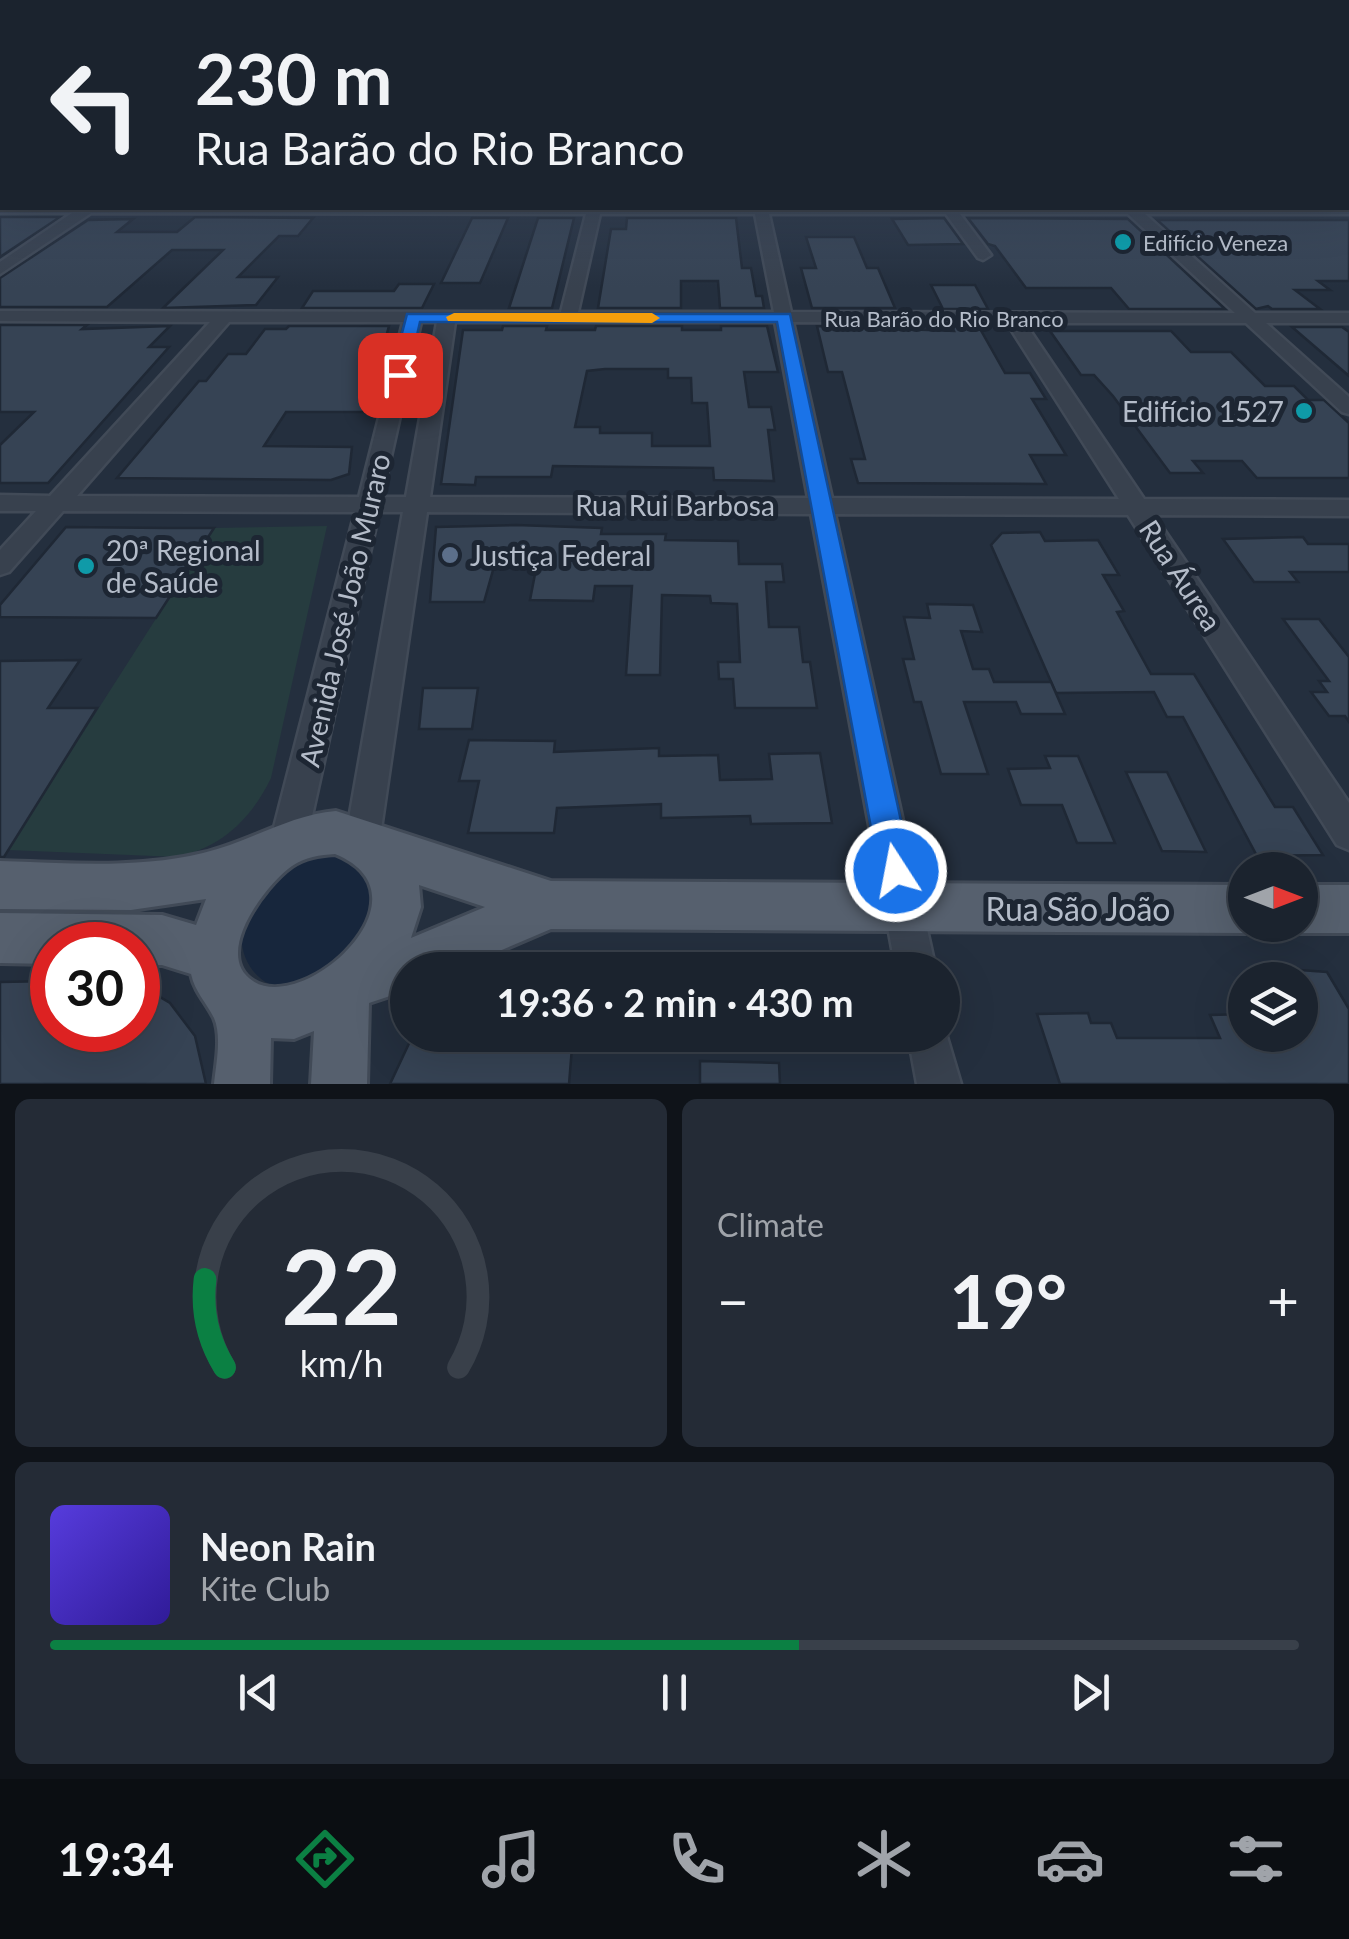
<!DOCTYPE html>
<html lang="en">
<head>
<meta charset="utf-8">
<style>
	body { margin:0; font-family:Lato,sans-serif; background:#242b36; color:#f1f3f6; height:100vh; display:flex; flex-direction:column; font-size:38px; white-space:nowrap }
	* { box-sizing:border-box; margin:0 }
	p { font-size:32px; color:#a0a4aa }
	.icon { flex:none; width:55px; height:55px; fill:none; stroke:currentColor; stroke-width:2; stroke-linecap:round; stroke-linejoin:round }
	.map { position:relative; height:1084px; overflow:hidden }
	.drawer { display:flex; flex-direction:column; gap:15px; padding:15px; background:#0f1319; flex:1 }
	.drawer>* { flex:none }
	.top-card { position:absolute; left:0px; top:0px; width:1350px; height:210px; box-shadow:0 10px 40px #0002,0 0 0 2px #39404a; background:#1b232e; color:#f1f3f6; overflow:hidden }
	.needle { width:65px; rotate:90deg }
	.tools { position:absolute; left:1228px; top:852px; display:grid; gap:20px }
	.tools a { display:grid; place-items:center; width:90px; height:90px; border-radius:50%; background:#1b232e; box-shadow:0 10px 40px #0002,0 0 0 2px #39404a; font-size:50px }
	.speed { position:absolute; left:30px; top:922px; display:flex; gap:20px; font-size:50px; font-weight:700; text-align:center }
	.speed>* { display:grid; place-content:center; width:130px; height:130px; border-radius:50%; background:#1b232e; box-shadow:0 10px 40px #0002,0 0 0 2px #39404a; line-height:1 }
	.speed .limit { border:15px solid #d22; background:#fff; color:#111 }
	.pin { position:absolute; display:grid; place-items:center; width:85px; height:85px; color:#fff; margin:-42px; border-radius:20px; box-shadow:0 5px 15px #0006 }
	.me { position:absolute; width:110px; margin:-55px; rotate:349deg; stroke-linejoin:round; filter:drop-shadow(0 0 8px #0008) }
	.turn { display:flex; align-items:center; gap:35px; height:210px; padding:0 30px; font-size:45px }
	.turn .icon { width:130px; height:130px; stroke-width:2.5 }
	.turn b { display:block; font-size:70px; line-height:85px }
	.big { font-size:75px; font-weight:700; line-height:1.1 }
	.drawer .widget { flex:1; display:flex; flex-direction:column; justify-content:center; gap:15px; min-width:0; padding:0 35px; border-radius:15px; background:#242b36 }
	.drawer .dial { align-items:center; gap:0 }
	.dial svg { height:260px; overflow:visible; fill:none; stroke:#39404a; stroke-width:7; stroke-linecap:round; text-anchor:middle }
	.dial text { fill:#f1f3f6; stroke:none }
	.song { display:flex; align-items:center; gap:30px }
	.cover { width:120px; height:120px; border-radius:15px; background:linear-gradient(135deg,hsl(250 70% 55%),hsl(250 70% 35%)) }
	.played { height:10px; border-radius:5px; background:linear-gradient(90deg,#0b8043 60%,#39404a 60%) }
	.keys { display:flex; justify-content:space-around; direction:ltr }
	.heat { display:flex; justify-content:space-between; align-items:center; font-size:55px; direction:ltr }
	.drawer .tiles { flex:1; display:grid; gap:15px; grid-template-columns:1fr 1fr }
	.widget:last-child { grid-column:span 2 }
	.trip { position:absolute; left:390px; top:952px; width:570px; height:100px; border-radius:50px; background:#1b232e; box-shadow:0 10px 40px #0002,0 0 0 2px #39404a; font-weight:700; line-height:100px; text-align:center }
	.dock { display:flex; height:160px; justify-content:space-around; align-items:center; background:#0b0e12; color:#a0a4aa }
	.dock .icon { width:70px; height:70px }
	.dock .active { color:#0b8043 }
	.dock b { font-size:45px; color:#f1f3f6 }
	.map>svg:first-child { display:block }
	.green { fill:#263c3f }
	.water { fill:#17263c }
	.building { fill:#364354; stroke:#1f2835; stroke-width:2.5; fill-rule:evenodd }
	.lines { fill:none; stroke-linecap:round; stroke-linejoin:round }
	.minor-casing { stroke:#414a57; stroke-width:5 }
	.major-casing { stroke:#414a57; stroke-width:6 }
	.minor { fill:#38414e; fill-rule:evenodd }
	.major { fill:#56606e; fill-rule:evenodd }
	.route { fill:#1a73e8; stroke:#114b97; stroke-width:2.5 }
	.slow { fill:#f59e0b }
	.culture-dot { fill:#0f9aa8; stroke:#1d2633; stroke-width:4 }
	.service-dot { fill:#5c6f8a; stroke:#1d2633; stroke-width:4 }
	.labels { text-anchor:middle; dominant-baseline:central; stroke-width:10; stroke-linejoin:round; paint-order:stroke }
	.far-poi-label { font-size:22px; fill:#b4bcc9; stroke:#1d2633; text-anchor:start }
	.far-street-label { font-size:22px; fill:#b4bcc9; stroke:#1d2633 }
	.poi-label { font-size:28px; fill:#b4bcc9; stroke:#1d2633; text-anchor:start }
	.street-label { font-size:28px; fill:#b4bcc9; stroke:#1d2633 }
	.near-street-label { font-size:32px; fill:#b4bcc9; stroke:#1d2633 }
</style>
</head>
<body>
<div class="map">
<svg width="1349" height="1084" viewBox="0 0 1349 1084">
	<rect width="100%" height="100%" fill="#242f3e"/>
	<path class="green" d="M327,526l-56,252c-20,41 -48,68 -93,79l-170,-7 206,-322z"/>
	<path class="water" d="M330,847l49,22 -15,81c-17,10 -51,35 -68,38 -37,6 -64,-34 -51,-67 6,-17 29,-45 42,-56 10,-9 30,-13 43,-18z"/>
	<g class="building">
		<polygon points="0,217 60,217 0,257"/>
		<polygon points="195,217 313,218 298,236 279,236 238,277 278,277 256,305 163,308 223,250 172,250 107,307 0,307 0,278 88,220 133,219 117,232 177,232"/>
		<polygon points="472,218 508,218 480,283 441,283"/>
		<polygon points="538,218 574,218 552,308 509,308"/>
		<polygon points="627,218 736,218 742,268 751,268 756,296 762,296 764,308 720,308 718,281 681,281 681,308 598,308 611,229 626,229"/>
		<polygon points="944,218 963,244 908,245 892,219"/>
		<polygon points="968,218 1128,219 1225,309 1129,309 1111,288 1026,288 995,246 988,244"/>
		<polygon points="1157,220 1349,220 1349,281 1318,281 1330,290 1295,290 1320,309 1272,309 1268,306 1256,309"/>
		<polygon points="806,237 854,237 867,268 878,268 895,308 812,308 801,268 816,268"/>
		<polygon points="399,284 434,284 422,308 302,308 313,291 394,291"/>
		<polygon points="931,285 975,285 988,309 943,309"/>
		<polygon points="0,325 87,325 82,329 170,326 149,347 169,347 48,483 0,483 0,445 34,412 0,412"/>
		<polygon points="289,326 389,326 365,412 286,412 264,446 352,447 349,474 331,480 117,478 199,381 206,381 228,354 246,354 265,329 286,329"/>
		<path d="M503,326h44l-1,4h49l1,-4h86v4h39v-4h46l11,46h-34l5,35h22l4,23h-7l6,51 -60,-1 -1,-12 -160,-2 -2,11h-75l-1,8 -34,-1 22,-154h39zM605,369h63v9h23l1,25h15l3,43h-58v-13h-52v-6h-25l12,-56z"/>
		<polygon points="817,326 954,331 952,326 979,327 1005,373 1030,373 1046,399 1032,399 1066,455 1030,455 1046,484 858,483 851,459 865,459 842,372 828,372"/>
		<polygon points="1292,327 1342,327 1349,332 1349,376"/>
		<polygon points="1050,331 1171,331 1191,352 1231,352 1265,386 1294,386 1308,400 1324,400 1349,423 1349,478 1257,478 1242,461 1193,461 1203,473 1170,473 1113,396 1094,375 1081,375"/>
		<polygon points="516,525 602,528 601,534 666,534 665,540 738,541 739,564 782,564 784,582 766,582 769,627 799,627 803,662 810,662 817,708 735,708 733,679 719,679 718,662 740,662 737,604 711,603 710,596 662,595 660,675 626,675 632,586 595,586 593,601 530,600 540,548 499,549 484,602 430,602 436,527"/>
		<polygon points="66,527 167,528 214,528 156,618 0,617 0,605"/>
		<polygon points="1040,532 1045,541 1098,540 1119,575 1103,575 1124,611 1117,612 1151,674 1194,674 1275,807 1293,807 1323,855 1257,856 1183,717 1167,717 1154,692 1056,693 991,545 1002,533"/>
		<polygon points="1303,537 1308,544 1349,544 1349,572 1290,572 1298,582 1254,582 1223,539"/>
		<polygon points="927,604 973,605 982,632 961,631 973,669 989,669 994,682 1051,682 1065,714 1021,714 1016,702 964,702 988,774 941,774 921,702 914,702 903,659 914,659 904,617 930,618"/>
		<polygon points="1283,619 1319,619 1349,657 1349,722 1345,716 1329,716 1311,692 1327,692 1319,681 1329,681"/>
		<polygon points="80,660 48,708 97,708 4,857 0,857 0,661"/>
		<polygon points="423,688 478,688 472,729 419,729"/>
		<polygon points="469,740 555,741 554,752 659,748 659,756 718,755 720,780 772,779 769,754 820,753 832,823 751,824 750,816 661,818 661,804 557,808 554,833 468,833 479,781 459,781"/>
		<polygon points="1045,756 1078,756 1115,843 1077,843 1062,805 1021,805 1008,769 1050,768"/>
		<polygon points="1126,772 1167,772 1206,852 1162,851"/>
		<polygon points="1300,970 1327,972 1349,1009 1349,1084 1060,1084 1037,1014 1088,1013 1091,1023 1111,1023 1117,1038 1220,1038 1210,1015 1245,1014 1245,1035 1300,1035"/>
		<polygon points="52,981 52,1030 138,1030 138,984 170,1003 195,1036 206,1084 0,1084 0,982"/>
		<polygon points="413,1035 573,1035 569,1084 390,1084"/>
		<polygon points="700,1061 779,1063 780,1084 700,1084"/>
	</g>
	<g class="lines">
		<defs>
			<g id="minor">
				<rect x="1348" y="136" width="1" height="6"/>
				<path d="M0,205l1349,1v8h-204l110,99h94v10h-83l83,74v17l-7,-2 -96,-89h-221l119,176 205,1v16l-195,-1 195,288v47l-12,-5 -209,-330 -293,-1 101,456h-40l-85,-456 -384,-2 -47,324 -5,12 -12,5 -12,-5 -5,-12 57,-324h-24l-73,331 -6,12 -12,5 -12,-5 -6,-12 85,-331 -292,-1 -54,61 -9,3v-25l36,-39h-36v-16l50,1 160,-174 -210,-1v-10l561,1 25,-98 -495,-1 -91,61v-12l72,-49h-72zM600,214h155l19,98h-196zM769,214h177l32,44 5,2 8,-5 -31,-41h168l107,99 -444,-1zM229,322h174l-44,175 -282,-1zM421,322h16l-31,175h-24zM455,322h320l33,176 -378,-1zM793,322l214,1 112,176 -287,-1z"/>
				<polygon points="942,1020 961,1084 917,1084 908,1035 942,1035"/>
			</g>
			<g id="major">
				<path d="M336,811l215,70 694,4v40h18l-18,8 -694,-4 -96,41h-47v20l-39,13 -2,81h-56l3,-53 -20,8 -23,-1 -1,46h-56c2,-20 8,-48 0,-66 -8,-16 -19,-26 -23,-44l-29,-9h-24v-20h-86v19l-52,-1v-50l162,2 34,10 10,-26 -75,11 -131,-1v-48c67,2 137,8 203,-8 46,-11 86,-38 133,-42zM335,854c101,41 -30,161 -82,127 -41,-26 12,-96 39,-115 13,-9 28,-11 43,-12zM419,885l66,22 -74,31 10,-31z"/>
				<polygon points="1300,885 1349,885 1349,933 1300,933 1283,926 1300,925"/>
			</g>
		</defs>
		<use href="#minor" class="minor-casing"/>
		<use href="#major" class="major-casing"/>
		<use href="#minor" class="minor"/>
		<use href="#major" class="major"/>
	</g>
	<linearGradient id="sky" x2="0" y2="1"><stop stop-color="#141a22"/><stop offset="0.47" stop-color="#3f4d63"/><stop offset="1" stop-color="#3f4d63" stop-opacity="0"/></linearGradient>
	<rect width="1349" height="287" fill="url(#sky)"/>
	<polygon class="route" points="407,314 790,314 912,871 907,882 896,887 884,882 879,871 777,322 420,322 408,375 400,380 391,375"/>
	<polygon class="slow" points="454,313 652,313 660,318 652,323 448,321 446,317"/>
	<g class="culture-dot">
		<circle cx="1123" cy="242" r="10"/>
		<circle cx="1304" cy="411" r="10"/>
		<circle cx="86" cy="566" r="10"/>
	</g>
	<circle class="service-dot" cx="450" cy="555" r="10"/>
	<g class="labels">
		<g class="far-poi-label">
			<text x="1143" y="242">Edifício Veneza</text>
		</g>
		<g class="far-street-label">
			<text x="944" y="318">Rua Barão do Rio Branco</text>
		</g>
		<g class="poi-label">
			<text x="1284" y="411" text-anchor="end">Edifício 1527</text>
			<text x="106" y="550">20ª Regional<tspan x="106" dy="32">de Saúde</tspan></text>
			<text x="470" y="555">Justiça Federal</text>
		</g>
		<g class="street-label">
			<text x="675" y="505">Rua Rui Barbosa</text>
			<text transform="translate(1181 575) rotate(57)">Rua Áurea</text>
			<text transform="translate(344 610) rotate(-77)">Avenida José João Muraro</text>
		</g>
		<g class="near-street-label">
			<text x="1078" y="908">Rua São João</text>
		</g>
	</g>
</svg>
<div class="tools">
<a><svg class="needle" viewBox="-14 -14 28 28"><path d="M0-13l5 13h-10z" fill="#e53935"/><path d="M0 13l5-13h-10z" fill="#a0a4aa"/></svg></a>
<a><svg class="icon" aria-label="layers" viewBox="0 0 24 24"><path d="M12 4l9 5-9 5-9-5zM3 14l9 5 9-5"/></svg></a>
</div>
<div class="speed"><div class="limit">30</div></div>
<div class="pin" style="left:400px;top:375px;background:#d93025"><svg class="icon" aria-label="arrive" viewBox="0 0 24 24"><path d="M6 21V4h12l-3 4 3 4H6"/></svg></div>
<svg class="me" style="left:896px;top:871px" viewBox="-20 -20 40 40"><circle r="17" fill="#1a73e8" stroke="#fff" stroke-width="3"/><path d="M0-11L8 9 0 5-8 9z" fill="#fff"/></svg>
<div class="trip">19:36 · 2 min · 430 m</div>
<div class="top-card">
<div class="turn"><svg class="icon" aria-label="left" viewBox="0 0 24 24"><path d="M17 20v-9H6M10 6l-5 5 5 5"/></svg><div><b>230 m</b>Rua Barão do Rio Branco</div></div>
</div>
</div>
<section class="drawer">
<div class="tiles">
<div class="widget dial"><svg viewBox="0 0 100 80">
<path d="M14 69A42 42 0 1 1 86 69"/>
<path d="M14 69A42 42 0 0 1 8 42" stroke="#0b8043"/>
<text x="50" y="56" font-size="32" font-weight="700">22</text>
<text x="50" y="72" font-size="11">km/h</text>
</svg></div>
<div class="widget"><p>Climate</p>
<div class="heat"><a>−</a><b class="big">19°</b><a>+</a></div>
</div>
<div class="widget">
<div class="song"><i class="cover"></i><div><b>Neon Rain</b><p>Kite Club</p></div></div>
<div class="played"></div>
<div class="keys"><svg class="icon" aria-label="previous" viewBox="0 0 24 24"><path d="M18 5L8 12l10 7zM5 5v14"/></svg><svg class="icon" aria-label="pause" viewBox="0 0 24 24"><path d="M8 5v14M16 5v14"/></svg><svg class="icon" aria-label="next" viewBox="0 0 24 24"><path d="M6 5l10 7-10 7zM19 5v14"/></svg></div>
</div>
</div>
</section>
<nav class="dock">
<b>19:34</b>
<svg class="icon active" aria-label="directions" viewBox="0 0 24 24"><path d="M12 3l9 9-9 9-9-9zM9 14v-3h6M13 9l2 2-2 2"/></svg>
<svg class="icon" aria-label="music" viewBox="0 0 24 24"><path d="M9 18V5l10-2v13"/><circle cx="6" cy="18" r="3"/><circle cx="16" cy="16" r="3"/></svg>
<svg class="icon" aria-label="phone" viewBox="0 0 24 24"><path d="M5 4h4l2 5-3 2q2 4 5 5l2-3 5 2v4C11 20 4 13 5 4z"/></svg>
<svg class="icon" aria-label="climate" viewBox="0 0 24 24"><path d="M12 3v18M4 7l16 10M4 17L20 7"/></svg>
<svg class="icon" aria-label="car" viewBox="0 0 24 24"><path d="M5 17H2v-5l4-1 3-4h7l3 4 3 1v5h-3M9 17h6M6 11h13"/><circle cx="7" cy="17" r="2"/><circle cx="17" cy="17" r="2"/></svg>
<svg class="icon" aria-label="filters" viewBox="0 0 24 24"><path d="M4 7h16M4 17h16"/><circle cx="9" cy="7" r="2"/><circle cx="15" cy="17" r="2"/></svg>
</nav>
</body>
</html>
